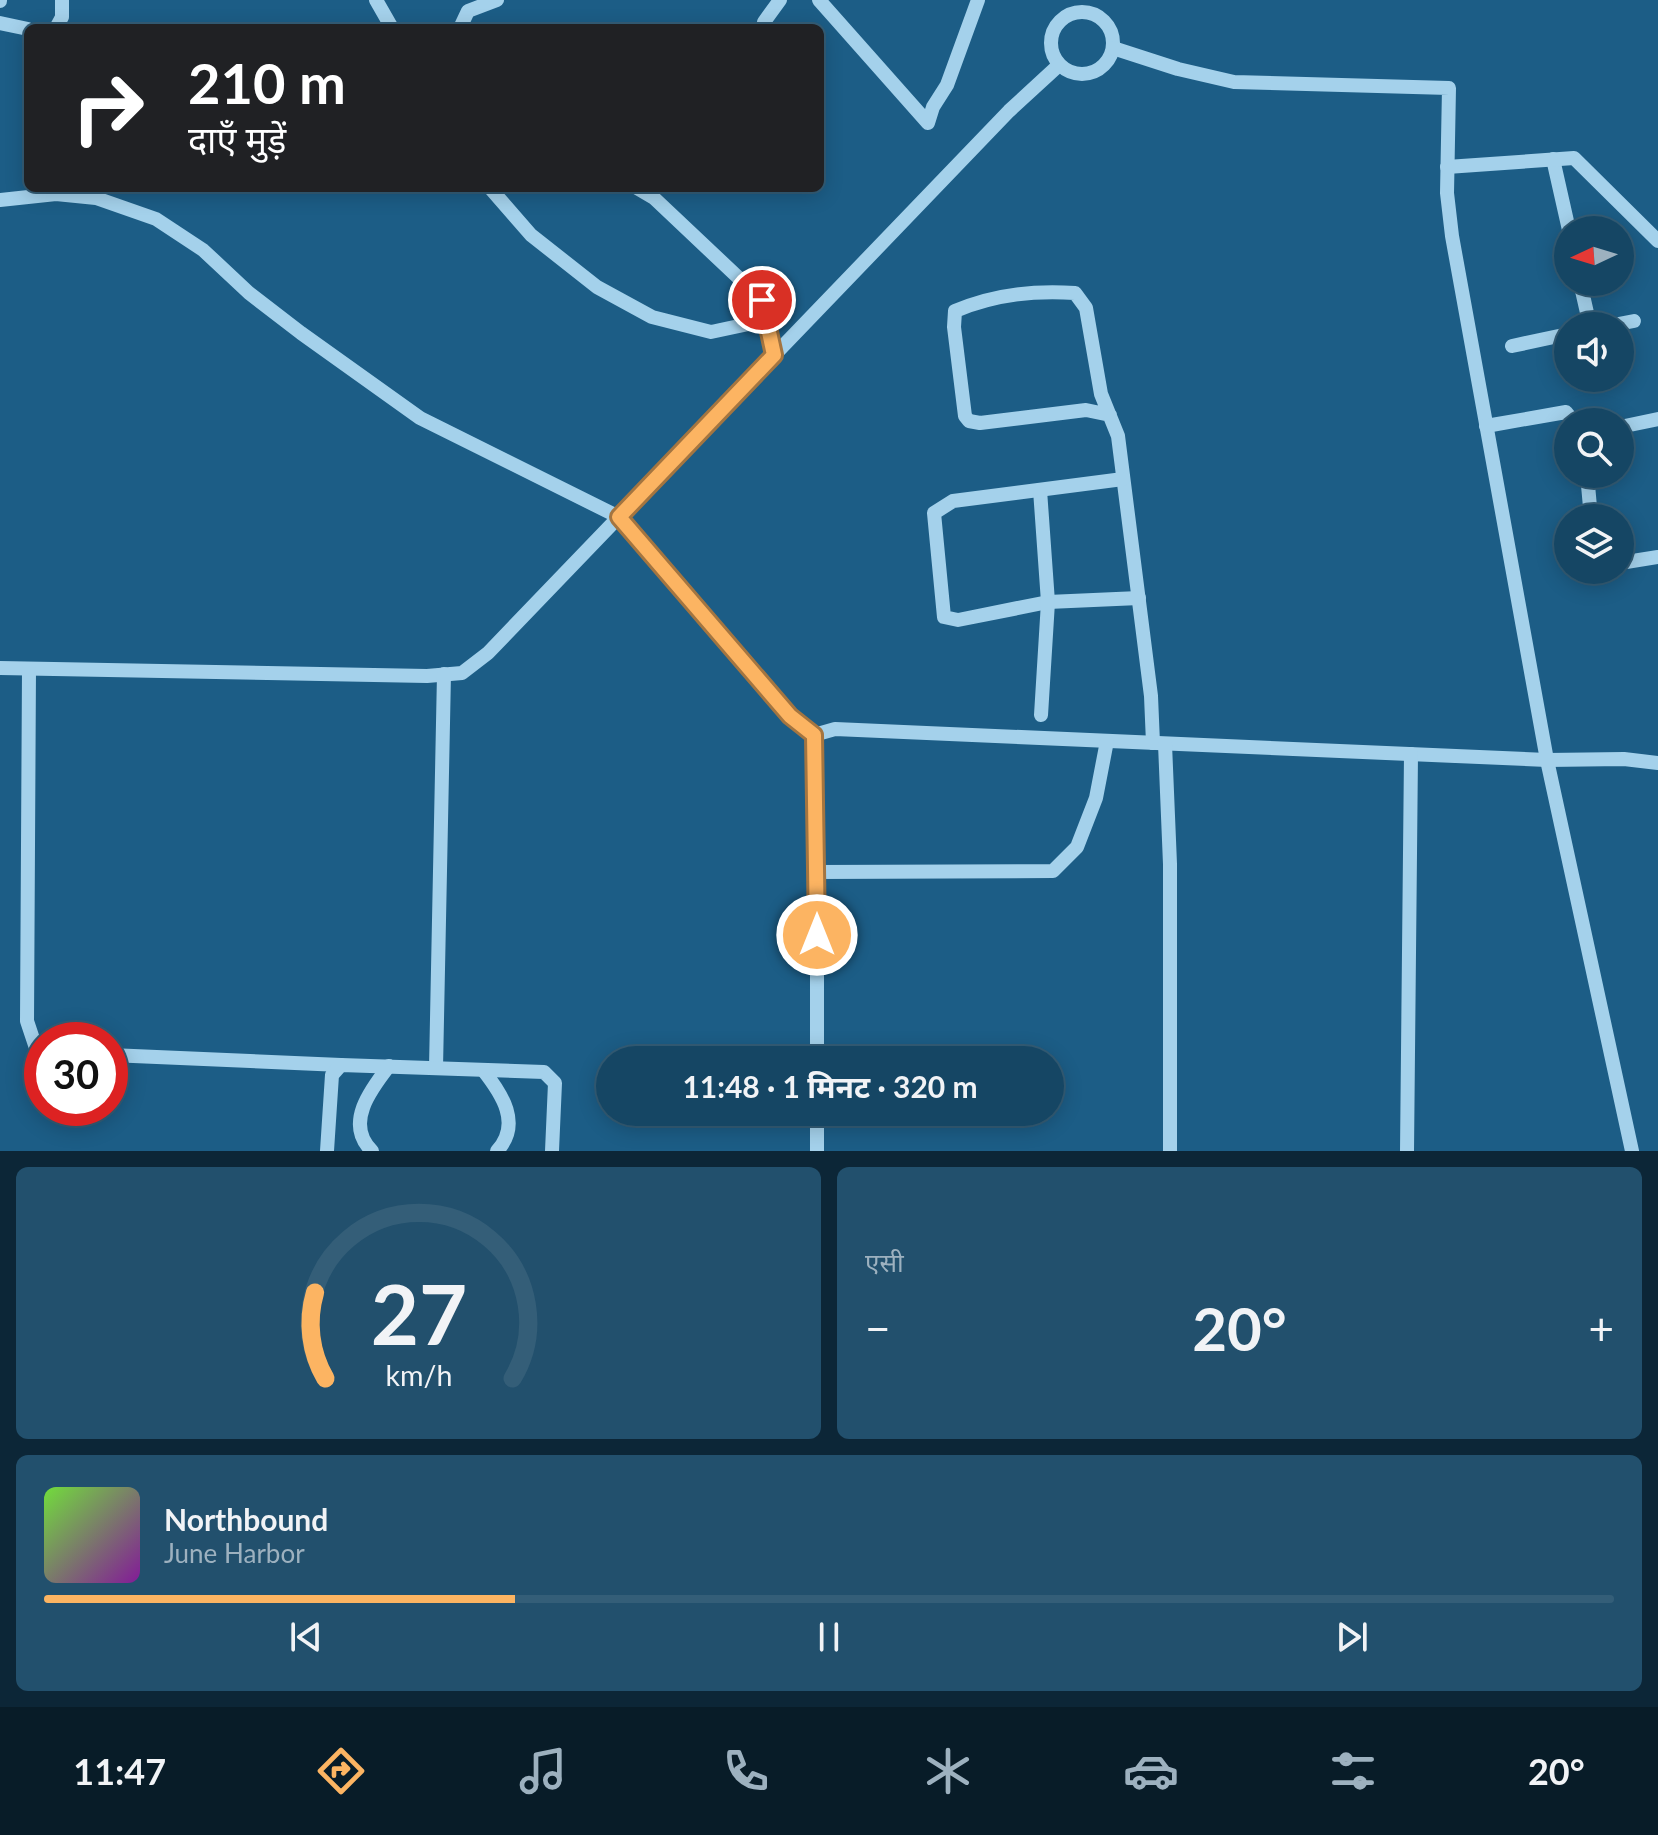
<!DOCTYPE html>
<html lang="hi">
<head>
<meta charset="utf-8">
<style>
	body { margin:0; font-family:Lato,"Noto Sans Devanagari",sans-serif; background:#22506d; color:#f1f3f6; height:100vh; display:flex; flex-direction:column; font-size:30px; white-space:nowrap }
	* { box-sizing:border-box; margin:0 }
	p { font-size:26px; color:#9db1bf }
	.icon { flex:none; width:44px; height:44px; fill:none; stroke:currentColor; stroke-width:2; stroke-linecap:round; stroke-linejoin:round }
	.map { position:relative; height:1151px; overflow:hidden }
	.panel { display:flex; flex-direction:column; gap:16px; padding:16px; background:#0c2637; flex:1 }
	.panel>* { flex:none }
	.guide { position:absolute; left:24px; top:24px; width:800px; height:168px; border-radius:12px; box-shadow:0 4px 20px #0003,0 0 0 2px #345e78; background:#202124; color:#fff; overflow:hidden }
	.needle { width:52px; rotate:266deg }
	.controls { position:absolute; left:1554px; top:216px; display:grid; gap:16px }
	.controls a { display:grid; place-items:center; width:80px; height:80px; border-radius:50%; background:#154664; box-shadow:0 4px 20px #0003,0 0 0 2px #345e78; font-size:40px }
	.speed { position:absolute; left:24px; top:1022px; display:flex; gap:16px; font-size:40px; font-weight:700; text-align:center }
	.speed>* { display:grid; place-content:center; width:104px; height:104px; border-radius:50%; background:#154664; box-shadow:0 4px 20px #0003,0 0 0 2px #345e78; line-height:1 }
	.speed .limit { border:12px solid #d22; background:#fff; color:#111 }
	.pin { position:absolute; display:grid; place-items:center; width:68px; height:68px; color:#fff; margin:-34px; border:4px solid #fff; border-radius:50%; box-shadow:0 2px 8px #0007 }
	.me { position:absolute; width:88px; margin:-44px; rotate:0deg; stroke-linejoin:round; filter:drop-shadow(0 0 6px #0008) }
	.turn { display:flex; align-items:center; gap:28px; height:168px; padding:0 32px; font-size:36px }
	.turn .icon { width:104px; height:104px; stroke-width:2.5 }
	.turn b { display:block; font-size:56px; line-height:68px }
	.big { font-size:60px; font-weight:700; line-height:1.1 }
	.panel .widget { flex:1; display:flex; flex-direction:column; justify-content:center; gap:12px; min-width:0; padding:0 28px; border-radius:12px; background:#22506d }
	.panel .dial { align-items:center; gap:0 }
	.dial svg { height:208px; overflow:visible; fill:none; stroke:#345e78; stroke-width:7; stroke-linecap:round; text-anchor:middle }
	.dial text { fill:#f1f3f6; stroke:none }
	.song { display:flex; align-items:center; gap:24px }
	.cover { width:96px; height:96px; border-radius:12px; background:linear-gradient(135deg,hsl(100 70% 55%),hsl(290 70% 35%)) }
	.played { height:8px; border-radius:4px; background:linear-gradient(90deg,#fcb462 30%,#345e78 30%) }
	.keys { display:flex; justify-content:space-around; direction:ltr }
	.heat { display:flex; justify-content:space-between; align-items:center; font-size:44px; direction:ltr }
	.panel .tiles { flex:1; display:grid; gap:16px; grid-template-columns:1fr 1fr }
	.widget:last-child { grid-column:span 2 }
	.trip { position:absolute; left:596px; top:1046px; width:468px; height:80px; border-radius:40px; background:#154664; box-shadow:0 4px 20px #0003,0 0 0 2px #345e78; font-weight:700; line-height:80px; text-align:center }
	.dock { display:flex; height:128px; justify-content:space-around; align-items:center; background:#081c28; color:#9db1bf }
	.dock .icon { width:56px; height:56px }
	.dock .selected { color:#fcb462 }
	.dock b { font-size:36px; color:#f1f3f6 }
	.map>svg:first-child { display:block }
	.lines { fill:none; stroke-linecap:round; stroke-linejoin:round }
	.minor { stroke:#a4d1eb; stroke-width:14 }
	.route-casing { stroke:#a47540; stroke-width:20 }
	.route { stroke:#fcb462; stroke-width:14 }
</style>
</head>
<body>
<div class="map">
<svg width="1658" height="1151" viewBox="0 0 1658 1151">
	<rect width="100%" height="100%" fill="#1c5d86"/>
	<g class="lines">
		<g class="minor">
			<polyline points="376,0 392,28"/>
			<polyline points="819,0 928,123 933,107 947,85 978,0"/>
			<polyline points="0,1 0,0"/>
			<circle cx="1082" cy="43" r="31"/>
			<polyline points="764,22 780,0"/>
			<polyline points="0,23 28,29"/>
			<polyline points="56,28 62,17 62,0"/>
			<polyline points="460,28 468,11 497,0"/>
			<polyline points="1113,48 1178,69 1234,82 1449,88 1447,193 1452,236 1547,760 1632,1151"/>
			<polyline points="1553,159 1569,230"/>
			<polyline points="1447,167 1574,158 1658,241"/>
			<polyline points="490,188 531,235 597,287 652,317 711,332 767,320"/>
			<polyline points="637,188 654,198 762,300 774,355"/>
			<polyline points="0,200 56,194 96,198 156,219 203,250 249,293 301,333 420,418 619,517 790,716 814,735 817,839 817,1060"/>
			<polyline points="1580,282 1590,326"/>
			<polyline points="1608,326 1634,321"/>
			<polyline points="1512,346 1568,334"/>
			<path d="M1110,415l-24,-5 -106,13 -11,-2 -4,-5 -11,-89 1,-16c38,-16 79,-21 120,-18l11,15 15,86 17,42 33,260 2,47"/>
			<polyline points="1486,426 1566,412 1574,422"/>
			<polyline points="1620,427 1658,419"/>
			<polyline points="1587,474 1591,518"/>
			<polyline points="1123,479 953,501 934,513 944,617 958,620 1048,602 1139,598"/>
			<polyline points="1040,490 1048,602 1041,715"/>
			<polyline points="1620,563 1658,557"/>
			<polyline points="0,668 427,676 462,673 488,653 1009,111 1059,65"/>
			<polyline points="29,669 27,1021 36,1048 42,1050"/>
			<polyline points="814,735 835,729 1547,760 1624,759 1658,763"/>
			<polyline points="1165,744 1170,864 1170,1151"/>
			<polyline points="817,872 1053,871 1077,847 1096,798 1107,741"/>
			<polyline points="110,1055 341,1065"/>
			<polyline points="436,1068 444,674"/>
			<path d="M483,1070c19,24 39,54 14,81"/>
			<polyline points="327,1151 332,1075 341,1065 544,1072 555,1083 552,1151"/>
			<path d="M372,1151c-28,-27 -1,-62 17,-85"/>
			<polyline points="817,1151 817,1112"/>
			<polyline points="1407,1151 1411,754"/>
		</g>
	</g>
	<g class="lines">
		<defs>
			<polyline id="route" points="762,300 774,355 619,517 790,716 814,735 817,935"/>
		</defs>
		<use href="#route" class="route-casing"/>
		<use href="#route" class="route"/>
	</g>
</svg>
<div class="controls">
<a><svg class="needle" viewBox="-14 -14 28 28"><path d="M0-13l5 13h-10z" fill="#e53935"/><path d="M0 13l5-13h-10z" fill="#9db1bf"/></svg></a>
<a><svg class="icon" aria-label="sound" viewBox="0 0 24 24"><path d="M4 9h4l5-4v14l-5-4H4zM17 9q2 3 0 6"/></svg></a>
<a><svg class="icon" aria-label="search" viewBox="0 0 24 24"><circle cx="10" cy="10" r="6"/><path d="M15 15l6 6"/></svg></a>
<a><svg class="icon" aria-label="layers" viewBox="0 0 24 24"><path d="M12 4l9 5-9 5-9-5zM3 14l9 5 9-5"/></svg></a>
</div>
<div class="speed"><div class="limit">30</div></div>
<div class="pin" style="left:762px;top:300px;background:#d93025"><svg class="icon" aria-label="arrive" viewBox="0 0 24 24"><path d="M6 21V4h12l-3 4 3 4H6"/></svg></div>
<svg class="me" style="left:817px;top:935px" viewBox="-20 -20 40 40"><circle r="17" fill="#fcb462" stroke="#fff" stroke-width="3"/><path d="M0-11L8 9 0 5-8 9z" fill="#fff"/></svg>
<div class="trip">11:48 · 1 मिनट · 320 m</div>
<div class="guide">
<div class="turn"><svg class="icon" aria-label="right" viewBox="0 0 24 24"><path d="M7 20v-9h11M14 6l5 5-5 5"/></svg><div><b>210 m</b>दाएँ मुड़ें</div></div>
</div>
</div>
<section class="panel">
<div class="tiles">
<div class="widget dial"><svg viewBox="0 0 100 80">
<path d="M14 69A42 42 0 1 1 86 69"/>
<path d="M14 69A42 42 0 0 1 10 36" stroke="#fcb462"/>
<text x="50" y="56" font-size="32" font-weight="700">27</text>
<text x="50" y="72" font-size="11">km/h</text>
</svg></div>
<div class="widget"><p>एसी</p>
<div class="heat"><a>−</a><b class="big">20°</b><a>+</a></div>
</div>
<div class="widget">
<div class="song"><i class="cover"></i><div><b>Northbound</b><p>June Harbor</p></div></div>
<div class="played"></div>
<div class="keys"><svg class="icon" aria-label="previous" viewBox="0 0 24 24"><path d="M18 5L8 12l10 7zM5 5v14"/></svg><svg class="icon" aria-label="pause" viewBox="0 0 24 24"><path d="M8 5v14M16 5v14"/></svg><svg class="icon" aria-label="next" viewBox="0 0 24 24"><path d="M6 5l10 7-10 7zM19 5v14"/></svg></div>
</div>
</div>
</section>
<nav class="dock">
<b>11:47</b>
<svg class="icon selected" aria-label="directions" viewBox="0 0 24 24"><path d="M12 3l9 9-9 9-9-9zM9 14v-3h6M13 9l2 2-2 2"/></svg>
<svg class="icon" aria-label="music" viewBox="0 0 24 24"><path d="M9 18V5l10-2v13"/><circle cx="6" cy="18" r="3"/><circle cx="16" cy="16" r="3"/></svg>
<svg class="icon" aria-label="phone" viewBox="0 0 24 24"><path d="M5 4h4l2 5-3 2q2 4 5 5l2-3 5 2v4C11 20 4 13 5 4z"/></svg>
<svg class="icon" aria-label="climate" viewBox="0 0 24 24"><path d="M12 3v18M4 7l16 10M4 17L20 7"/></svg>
<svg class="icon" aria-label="car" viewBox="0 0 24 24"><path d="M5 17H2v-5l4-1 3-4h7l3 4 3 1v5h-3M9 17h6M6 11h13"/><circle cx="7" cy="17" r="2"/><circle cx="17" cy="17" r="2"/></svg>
<svg class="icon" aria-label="filters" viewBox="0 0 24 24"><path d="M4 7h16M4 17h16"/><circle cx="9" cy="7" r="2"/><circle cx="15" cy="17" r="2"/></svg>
<b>20°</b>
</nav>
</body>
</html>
